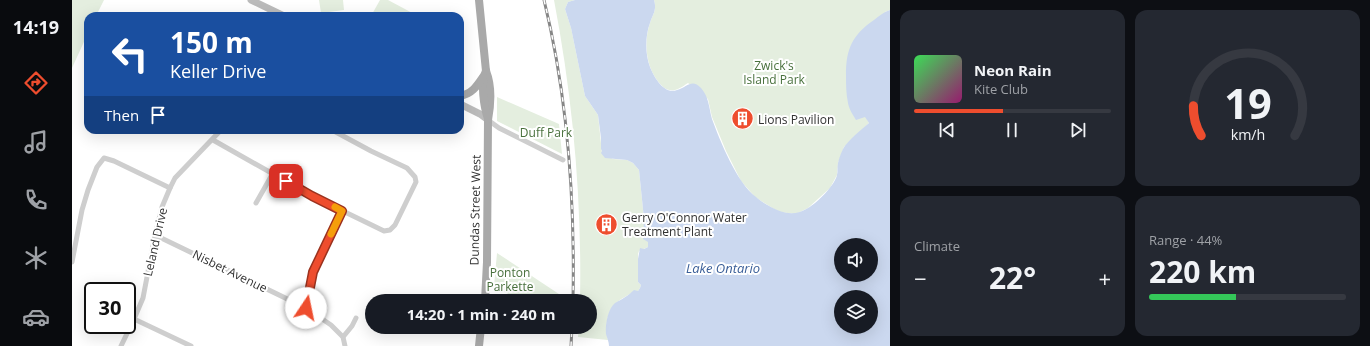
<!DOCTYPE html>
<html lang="en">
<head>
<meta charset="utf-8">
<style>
	body { margin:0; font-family:"Open Sans",sans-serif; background:#242831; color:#f1f3f6; height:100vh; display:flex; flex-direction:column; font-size:15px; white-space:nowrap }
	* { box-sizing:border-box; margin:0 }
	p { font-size:13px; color:#9ea1a6 }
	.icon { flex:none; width:22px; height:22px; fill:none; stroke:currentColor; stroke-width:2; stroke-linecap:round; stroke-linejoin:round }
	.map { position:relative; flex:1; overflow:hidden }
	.sheet { display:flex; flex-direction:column; gap:10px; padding:10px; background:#0d0f14; width:480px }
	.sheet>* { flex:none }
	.guide { position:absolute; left:12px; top:12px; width:380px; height:122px; border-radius:12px; box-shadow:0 4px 16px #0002; background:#1a4fa0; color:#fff; overflow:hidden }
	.buttons { position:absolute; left:762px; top:238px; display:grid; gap:8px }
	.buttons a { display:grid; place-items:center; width:44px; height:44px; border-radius:50%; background:#171b24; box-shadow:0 4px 16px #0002; font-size:20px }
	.speed { position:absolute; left:12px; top:282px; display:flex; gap:8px; font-size:20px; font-weight:700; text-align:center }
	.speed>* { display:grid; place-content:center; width:52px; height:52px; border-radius:50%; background:#171b24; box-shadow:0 4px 16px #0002; line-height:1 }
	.speed .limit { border:2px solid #111; border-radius:6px; background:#fff; color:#111 }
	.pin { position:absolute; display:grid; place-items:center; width:34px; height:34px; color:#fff; margin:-17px; border-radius:8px; box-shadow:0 2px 6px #0006 }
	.me { position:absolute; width:44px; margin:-22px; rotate:11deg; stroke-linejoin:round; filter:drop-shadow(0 0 3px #0008) }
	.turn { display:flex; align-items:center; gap:14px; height:84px; padding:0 20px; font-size:18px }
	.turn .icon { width:52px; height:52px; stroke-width:2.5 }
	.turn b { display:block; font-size:28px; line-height:34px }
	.then { display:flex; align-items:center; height:38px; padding:0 20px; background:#0003; gap:8px; font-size:15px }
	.big { font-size:30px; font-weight:700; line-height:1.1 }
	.sheet .card { flex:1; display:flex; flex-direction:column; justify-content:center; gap:6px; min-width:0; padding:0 14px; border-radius:12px; background:#242831 }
	.sheet .dial { align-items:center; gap:0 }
	.dial svg { height:104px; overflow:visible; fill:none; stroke:#363941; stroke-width:7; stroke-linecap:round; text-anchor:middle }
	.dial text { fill:#f1f3f6; stroke:none }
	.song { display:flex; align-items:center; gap:12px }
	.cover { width:48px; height:48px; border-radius:6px; background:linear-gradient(135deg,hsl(130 70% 55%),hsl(320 70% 35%)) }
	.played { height:4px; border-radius:2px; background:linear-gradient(90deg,#ee4d2e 45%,#363941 45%) }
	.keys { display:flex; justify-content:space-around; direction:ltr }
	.heat { display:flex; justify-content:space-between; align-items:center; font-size:22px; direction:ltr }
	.charge { height:6px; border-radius:3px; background:linear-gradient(90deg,#34c759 44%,#363941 0) }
	.sheet .tiles { flex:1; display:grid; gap:10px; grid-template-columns:repeat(2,1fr) }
	.trip { position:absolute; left:293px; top:294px; width:232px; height:40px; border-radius:20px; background:#171b24; box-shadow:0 4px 16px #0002; font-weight:700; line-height:40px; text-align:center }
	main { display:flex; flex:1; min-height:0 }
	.menu { display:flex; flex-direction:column; width:72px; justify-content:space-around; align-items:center; background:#090b0e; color:#9ea1a6 }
	.menu .icon { width:28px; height:28px }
	.menu .current { color:#ee4d2e }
	.menu b { font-size:18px; color:#f1f3f6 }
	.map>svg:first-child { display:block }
	.green { fill:#e4eedf }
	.water { fill:#cbd8ef; fill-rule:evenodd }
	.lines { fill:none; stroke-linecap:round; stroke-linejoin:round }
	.street { stroke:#cecece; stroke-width:5 }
	.secondary { stroke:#bbb; stroke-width:7 }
	.primary { stroke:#a9a9a9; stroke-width:8 }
	.rail-casing { stroke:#868686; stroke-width:3 }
	.rail { stroke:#fff; stroke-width:1.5; stroke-dasharray:4.5; stroke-linecap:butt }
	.route-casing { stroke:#9b321e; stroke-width:10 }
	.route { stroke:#ee4d2e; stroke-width:7 }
	.slow { stroke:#f59e0b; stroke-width:7 }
	.labels { text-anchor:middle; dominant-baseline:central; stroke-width:4; stroke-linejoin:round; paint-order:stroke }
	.park-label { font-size:12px; fill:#48703c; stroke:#fff }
	.poi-label { font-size:12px; fill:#313131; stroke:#fff; text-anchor:start }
	.street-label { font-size:12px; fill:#313131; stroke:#fff }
	.water-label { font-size:13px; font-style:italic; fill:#3a5e98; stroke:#fff }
</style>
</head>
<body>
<main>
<nav class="menu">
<b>14:19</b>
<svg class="icon current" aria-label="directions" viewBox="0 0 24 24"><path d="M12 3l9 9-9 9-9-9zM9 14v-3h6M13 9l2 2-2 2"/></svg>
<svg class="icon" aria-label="music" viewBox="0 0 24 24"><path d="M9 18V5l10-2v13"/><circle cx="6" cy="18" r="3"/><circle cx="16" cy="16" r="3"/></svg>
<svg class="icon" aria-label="phone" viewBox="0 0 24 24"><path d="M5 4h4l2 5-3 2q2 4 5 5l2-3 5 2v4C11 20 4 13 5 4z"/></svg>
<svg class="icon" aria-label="climate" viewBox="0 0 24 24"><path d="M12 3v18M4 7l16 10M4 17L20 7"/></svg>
<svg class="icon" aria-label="car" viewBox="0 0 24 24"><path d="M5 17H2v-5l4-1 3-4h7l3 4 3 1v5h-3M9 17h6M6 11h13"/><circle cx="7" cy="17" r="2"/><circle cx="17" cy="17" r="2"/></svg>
</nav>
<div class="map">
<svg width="818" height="346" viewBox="0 0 818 346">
	<rect width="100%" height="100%" fill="#fff"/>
	<g class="green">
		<polygon points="0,0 32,0 24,16 16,16 16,33 0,68"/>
		<polygon points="247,0 271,0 272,10 249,13"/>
		<polygon points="308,0 316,0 346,16 299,16"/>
		<path d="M482,0h21l-7,2 -3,7 6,19 14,68 13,19 4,38 11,6 14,1 6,3 6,7 5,49v9l4,14v5l-9,4 -1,3v28l3,3 -1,3 -2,3h-4c-6,5 -13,7 -19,13 -9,9 -10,24 -7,36l-30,-3 1,-10h11v-26h-10c2,-101 -7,-202 -26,-301z"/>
		<path d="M582,0h236v10l-5,2 -19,105 3,6 -25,24 -6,16 -1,12 -7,13 -22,20 -12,6 -17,-2 -24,-15 -14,-16 -15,-30 -14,-34 -4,-18 -20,-16c-9,6 -17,12 -27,2 -15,-16 -18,-42 -11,-62 3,-9 7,-13 4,-23z"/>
		<polygon points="425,97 487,124 490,154 425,121"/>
		<polygon points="425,253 493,298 493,301 449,301 422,286"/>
	</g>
	<path class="water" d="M503,0h79c3,10 -1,14 -4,23 -5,13 -5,31 0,44 4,10 14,28 27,23 10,-3 15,-12 24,-2 8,9 8,20 11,31 8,22 25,64 44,78 4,4 10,7 15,10 12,7 25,9 37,1 9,-5 27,-23 29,-33 1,-4 0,-8 1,-12 1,-5 3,-10 5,-14 5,-9 18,-19 26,-26l-4,-6 -9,3c-3,-5 -7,-11 -8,-17 -2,-9 -2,-19 -2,-28 0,-26 6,-40 28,-55 5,-4 10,-8 16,-10v336h-281c0,-4 -2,-8 -3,-12 -1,-10 2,-25 9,-31 7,-4 13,-7 19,-13l4,1 2,-3 1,-3 -3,-3v-23l2,-11 4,1 4,-2v-5l-5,-3 1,-20 -5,-49 -6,-7 -6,-3 -22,-2 -4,-5 1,-2 -1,-2v-11l-3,-23 -13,-19 -14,-68 -6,-19 3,-7zM769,245h30v30h-30zM769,297h30v30h-30z"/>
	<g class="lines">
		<g class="street">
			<polyline points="416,120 427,128 491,160"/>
			<polyline points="141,140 240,196 312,231 318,230 323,225 344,182 343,177 335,168 299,151 260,130"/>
			<polyline points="184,203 201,173"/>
			<polyline points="83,235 234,308 259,325 271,337 273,346"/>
			<polyline points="0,262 10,210 16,190 25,167 32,158 42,161 98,188"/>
			<polyline points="234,308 241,271 270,211"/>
			<polyline points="62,319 119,346"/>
			<polyline points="271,337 280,326 284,318"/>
			<polyline points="49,346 62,319 71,298 83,235 90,207 98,188 103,178 149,130"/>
		</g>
		<g class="secondary">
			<polyline points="179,0 212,16"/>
			<polyline points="388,104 408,114 416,120"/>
		</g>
		<g class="primary">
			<path d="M407,0l7,71c6,15 5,33 2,49l-1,142 -2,39"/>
			<path d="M414,71c-6,11 -2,36 2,48"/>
			<path d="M388,96c12,-2 17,-10 23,-19"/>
			<polyline points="407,346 409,327"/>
		</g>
		<defs>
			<g id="rail">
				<path d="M472,0c24,98 31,201 29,301"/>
				<polyline points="499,346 500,327"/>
			</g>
		</defs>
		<use href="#rail" class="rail-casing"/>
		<use href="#rail" class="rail"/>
	</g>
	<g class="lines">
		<defs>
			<polyline id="route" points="214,181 240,196 270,211 241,272 234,308"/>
		</defs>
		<use href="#route" class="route-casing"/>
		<use href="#route" class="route"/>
		<polyline class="slow" points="259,234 270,211 263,207"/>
	</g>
	<defs>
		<symbol id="building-disc" viewBox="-11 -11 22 22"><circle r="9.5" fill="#ee4d2e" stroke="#fff"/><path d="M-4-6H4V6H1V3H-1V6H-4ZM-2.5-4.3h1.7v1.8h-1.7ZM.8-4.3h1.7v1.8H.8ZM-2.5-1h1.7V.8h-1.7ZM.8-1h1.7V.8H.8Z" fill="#fff"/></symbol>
	</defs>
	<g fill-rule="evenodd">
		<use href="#building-disc" x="658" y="106" width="25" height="25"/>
		<use href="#building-disc" x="522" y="212" width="25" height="25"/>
	</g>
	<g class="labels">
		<g class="park-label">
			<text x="702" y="65">Zwick's<tspan x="702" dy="14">Island Park</tspan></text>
			<text x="474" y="132">Duff Park</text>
			<text x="438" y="272">Ponton<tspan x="438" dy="14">Parkette</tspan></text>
		</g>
		<g class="poi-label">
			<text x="686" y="119">Lions Pavilion</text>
			<text x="550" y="217">Gerry O'Connor Water<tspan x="550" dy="14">Treatment Plant</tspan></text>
		</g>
		<g class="street-label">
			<text transform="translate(403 210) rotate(-89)">Dundas Street West</text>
			<text transform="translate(83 242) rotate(-77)">Leland Drive</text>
			<text transform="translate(158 271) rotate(26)">Nisbet Avenue</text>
		</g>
		<g class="water-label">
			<text x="651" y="268">Lake Ontario</text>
		</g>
	</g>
</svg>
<div class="buttons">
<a><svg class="icon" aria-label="sound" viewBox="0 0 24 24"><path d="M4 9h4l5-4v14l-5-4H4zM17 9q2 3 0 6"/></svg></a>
<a><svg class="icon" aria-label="layers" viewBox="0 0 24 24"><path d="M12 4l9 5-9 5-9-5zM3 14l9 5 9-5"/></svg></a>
</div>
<div class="speed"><div class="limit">30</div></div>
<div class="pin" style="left:214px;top:181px;background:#d93025"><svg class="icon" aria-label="arrive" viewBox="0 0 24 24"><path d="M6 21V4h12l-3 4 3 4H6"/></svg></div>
<svg class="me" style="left:234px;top:308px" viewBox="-20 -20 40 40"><circle r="19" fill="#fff"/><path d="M0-13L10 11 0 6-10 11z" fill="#ee4d2e"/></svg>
<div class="trip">14:20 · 1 min · 240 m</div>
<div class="guide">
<div class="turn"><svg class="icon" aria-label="left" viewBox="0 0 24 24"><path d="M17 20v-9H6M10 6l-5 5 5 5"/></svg><div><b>150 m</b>Keller Drive</div></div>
<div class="then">Then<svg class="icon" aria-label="arrive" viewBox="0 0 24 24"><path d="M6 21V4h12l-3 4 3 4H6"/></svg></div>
</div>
</div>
<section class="sheet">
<div class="tiles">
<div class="card">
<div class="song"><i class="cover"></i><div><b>Neon Rain</b><p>Kite Club</p></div></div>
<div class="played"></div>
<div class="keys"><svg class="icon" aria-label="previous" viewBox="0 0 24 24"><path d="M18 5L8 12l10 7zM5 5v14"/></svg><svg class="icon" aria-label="pause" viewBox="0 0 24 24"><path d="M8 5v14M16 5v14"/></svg><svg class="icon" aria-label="next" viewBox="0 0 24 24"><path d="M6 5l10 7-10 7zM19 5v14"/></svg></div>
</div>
<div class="card dial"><svg viewBox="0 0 100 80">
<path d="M14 69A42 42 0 1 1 86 69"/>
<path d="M14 69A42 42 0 0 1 8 46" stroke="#ee4d2e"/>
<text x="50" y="56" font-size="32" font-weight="700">19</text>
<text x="50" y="72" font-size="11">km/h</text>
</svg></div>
<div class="card"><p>Climate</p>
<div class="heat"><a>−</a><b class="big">22°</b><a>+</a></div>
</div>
<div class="card"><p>Range · 44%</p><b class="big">220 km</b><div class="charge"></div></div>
</div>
</section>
</main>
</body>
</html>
